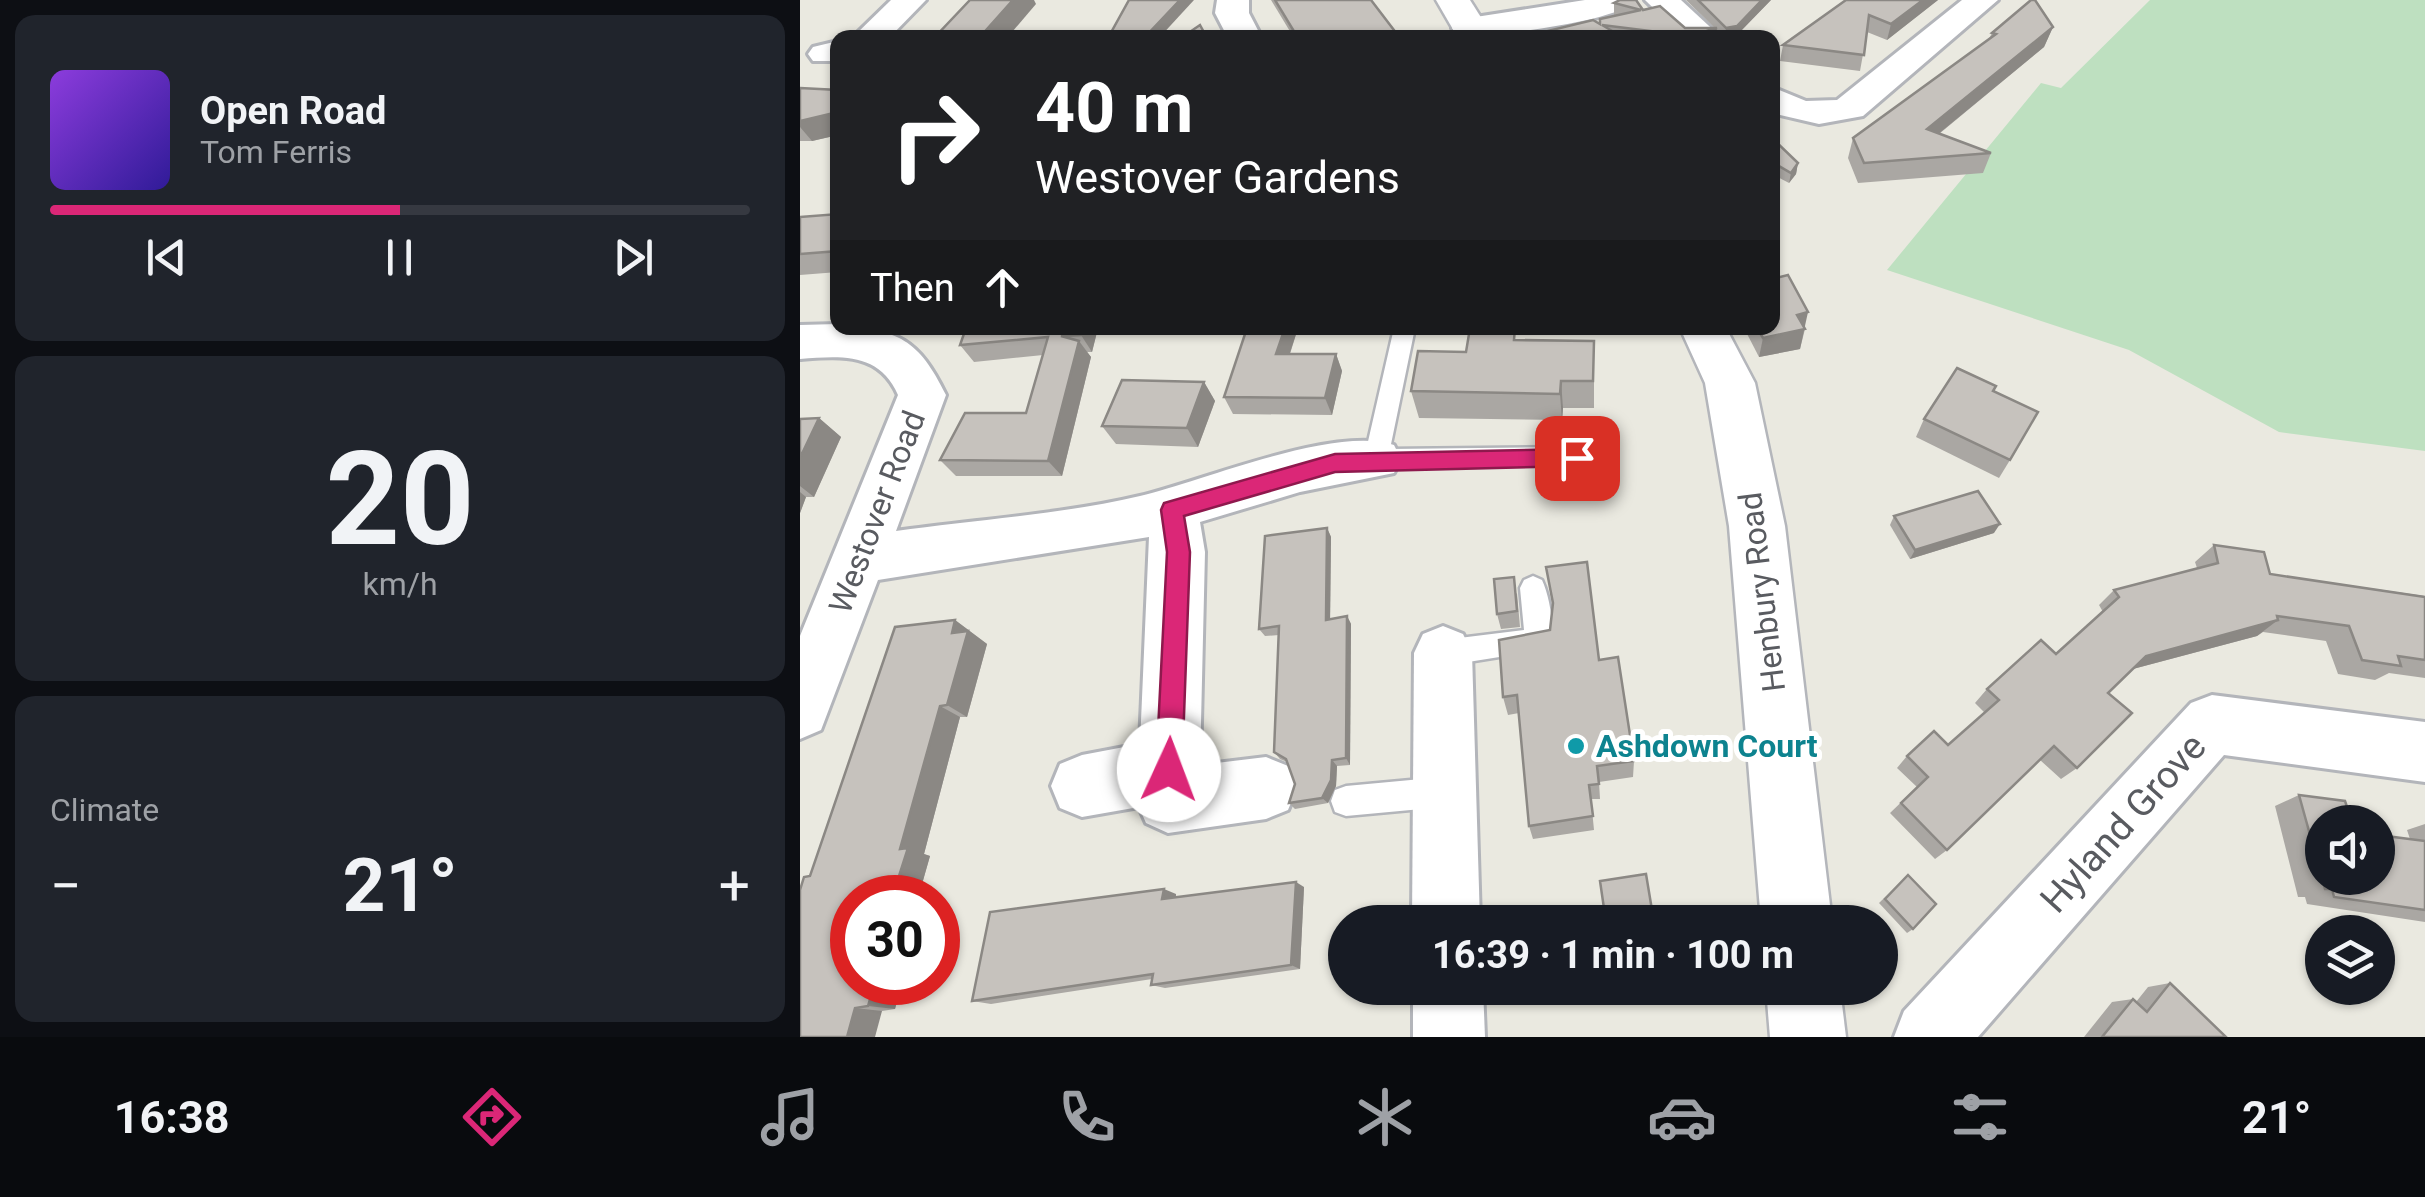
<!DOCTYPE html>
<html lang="en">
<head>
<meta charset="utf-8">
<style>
	body { margin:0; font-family:Roboto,sans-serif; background:#20242c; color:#f1f3f6; height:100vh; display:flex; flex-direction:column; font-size:38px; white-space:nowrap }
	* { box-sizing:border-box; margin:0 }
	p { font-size:32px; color:#9ea1a6 }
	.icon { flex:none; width:55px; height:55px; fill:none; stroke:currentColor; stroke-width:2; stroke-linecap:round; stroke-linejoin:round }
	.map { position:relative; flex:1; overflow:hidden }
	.sheet { display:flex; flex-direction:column; gap:15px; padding:15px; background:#0d0f14; width:800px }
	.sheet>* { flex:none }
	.hud { position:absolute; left:30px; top:30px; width:950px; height:305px; border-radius:20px; box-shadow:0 2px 8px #0004; background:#202124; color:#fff; overflow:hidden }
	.fabs { position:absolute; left:1505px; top:805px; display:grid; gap:20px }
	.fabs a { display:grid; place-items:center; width:90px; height:90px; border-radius:50%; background:#171b24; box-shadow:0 2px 8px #0004; font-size:50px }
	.speed { position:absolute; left:30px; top:875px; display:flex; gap:20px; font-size:50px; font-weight:700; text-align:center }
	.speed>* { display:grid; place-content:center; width:130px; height:130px; border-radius:50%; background:#171b24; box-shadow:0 2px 8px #0004; line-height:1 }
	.speed .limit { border:15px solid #d22; background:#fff; color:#111 }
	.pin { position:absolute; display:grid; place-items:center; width:85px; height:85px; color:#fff; margin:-42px; border-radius:20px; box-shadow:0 5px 15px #0006 }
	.me { position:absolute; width:110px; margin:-55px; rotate:2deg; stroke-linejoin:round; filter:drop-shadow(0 0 8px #0008) }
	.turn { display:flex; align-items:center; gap:35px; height:210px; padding:0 40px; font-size:45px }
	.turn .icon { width:130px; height:130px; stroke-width:2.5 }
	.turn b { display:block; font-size:70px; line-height:85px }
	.then { display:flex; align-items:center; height:95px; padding:0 40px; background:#0003; gap:20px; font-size:38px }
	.big { font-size:75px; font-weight:700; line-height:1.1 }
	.sheet .card { flex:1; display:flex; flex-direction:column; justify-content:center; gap:15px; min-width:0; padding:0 35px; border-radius:20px; background:#20242c }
	.sheet .dial { align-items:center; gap:0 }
	.dial b { font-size:130px; line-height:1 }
	.song { display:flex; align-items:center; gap:30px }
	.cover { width:120px; height:120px; border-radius:15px; background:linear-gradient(135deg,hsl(270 70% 55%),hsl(250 70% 35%)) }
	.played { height:10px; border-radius:5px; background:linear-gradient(90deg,#db2777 50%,#363941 50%) }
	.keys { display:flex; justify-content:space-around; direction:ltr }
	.heat { display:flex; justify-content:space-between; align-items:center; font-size:55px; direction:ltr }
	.trip { position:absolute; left:528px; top:905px; width:570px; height:100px; border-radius:50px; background:#171b24; box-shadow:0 2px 8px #0004; font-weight:700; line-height:100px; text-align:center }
	.dock { display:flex; height:160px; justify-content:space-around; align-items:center; background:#090b0e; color:#9ea1a6 }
	.dock .icon { width:70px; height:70px }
	.dock .on { color:#db2777 }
	.dock b { font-size:45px; color:#f1f3f6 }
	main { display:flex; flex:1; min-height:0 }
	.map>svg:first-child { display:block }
	.green { fill:#bee0c0 }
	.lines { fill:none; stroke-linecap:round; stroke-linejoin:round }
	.service-casing { stroke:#b3b5ba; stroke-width:5 }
	.minor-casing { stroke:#b3b5ba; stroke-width:6 }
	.secondary-casing { stroke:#b4b6bb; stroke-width:5 }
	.service { fill:#fff; fill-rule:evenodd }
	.minor { fill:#fff; fill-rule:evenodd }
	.secondary { fill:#fff; fill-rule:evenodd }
	.wall { fill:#aaa7a3 }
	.shaded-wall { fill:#8b8884 }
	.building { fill:#c6c2bd; stroke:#8b8884; stroke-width:2.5 }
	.route { fill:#db2777; stroke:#8e194d; stroke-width:2.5 }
	.culture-dot { fill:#0f9aa8; stroke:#fff; stroke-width:4 }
	.labels { text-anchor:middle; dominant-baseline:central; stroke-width:10; stroke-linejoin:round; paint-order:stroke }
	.street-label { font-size:32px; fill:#595b60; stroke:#fff }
	.culture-label { font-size:32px; font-weight:bold; fill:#0d838f; stroke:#fff; text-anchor:start }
	.near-street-label { font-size:38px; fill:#595b60; stroke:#fff }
</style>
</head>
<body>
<main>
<section class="sheet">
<div class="card">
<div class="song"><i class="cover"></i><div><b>Open Road</b><p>Tom Ferris</p></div></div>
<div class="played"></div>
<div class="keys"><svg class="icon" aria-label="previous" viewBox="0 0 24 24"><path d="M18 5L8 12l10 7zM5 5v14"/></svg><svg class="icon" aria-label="pause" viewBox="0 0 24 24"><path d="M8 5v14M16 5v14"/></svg><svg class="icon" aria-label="next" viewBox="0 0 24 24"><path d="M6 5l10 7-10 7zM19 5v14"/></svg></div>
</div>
<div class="card dial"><b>20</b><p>km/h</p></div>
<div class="card"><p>Climate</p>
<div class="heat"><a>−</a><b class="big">21°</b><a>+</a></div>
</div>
</section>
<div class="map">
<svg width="1625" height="1037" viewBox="0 0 1625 1037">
	<rect width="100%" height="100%" fill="#eae9e0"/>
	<polygon class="green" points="1350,0 1625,0 1625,451 1479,432 1329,350 1087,270 1241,83 1261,88"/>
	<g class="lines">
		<defs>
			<g id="service">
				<polygon points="594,328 615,328 590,449 777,447 785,450 789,457 785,464 568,466 564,459"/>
				<path d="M733,576l9,4c8,17 14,52 7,69l-106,17 -10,-4 -4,-9 4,-9 10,-4 81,-10 -4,-42 4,-8z"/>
				<polygon points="643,777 654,781 658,792 654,803 643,807 546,816 535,812 531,801 535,790 546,786"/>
			</g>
			<g id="minor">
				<polygon points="91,0 126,0 89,38 52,38"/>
				<polygon points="417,0 449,0 449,13 462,38 428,38 415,13"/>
				<path d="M785,0h50c-15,22 -132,33 -162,38l-16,-3 -5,-7 5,-7 12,-3z"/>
				<polygon points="845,0 881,0 922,38 884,38"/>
				<polygon points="1162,0 1198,0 1063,116 1019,124 972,113 972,87 1006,101 1037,100"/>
				<polygon points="38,41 38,61 13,61 8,54 13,47"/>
				<path d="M38,324v4c60,0 81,12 108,67l-50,136c77,-11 169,-17 244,-35 63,-15 195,-71 254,-51l7,14 -7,14 -94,19 -100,30 5,30 -5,213 66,-8 22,9 9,22 -9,22 -22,9 -98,14 -22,-10 -7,-16 -57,10 -22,-9 -9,-22 9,-22 22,-9 58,-11 9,-207 -271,43 -57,150 -21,9v-103l98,-241c-19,-43 -57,-39 -98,-36v-34z"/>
				<polygon points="643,626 663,634 672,653 680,922 612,922 614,653 623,634"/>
				<polygon points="1412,695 1625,722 1625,782 1424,755 1178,1037 1094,1037 1104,1011 1391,703"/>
				<polygon points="613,988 683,988 685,1037 613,1037"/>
			</g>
			<g id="secondary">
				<polygon points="636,0 670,0 694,38 658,38"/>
				<polygon points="880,328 926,328 955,383 985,526 1032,922 961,922 929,526 905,383"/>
				<polygon points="966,988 1040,988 1046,1037 970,1037"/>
			</g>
		</defs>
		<use href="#service" class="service-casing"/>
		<use href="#minor" class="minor-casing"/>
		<use href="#secondary" class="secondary-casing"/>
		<use href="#service" class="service"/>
		<use href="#minor" class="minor"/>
		<use href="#secondary" class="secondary"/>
	</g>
	<g class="wall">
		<polygon points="471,0 571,0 600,38 494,38"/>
		<polygon points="886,0 971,0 936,36 931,38 924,38 917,31 916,38 727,38 727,36 800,24 814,16 814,3 843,10 885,28 915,28"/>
		<polygon points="1046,0 1138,0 1087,40 1067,32 1060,71 980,61 983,45"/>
		<polygon points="1253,27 1244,47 1139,134 1191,153 1183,173 1058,183 1048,158 1053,138 1189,39 1192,33"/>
		<polygon points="0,88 38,90 38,135 12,141 0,141"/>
		<polygon points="972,138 998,163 996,174 989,183 972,174"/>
		<polygon points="38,214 38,272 0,275 0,217"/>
		<polygon points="166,328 298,328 292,352 287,352 291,357 262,476 156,476 140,460 226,413 243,355 174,362 160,345"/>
		<polygon points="447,328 498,328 490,354 536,354 542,371 532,415 433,414 424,397"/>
		<polygon points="944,328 972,328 1005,329 1000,349 959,357"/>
		<polygon points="717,340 794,341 794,408 763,408 762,420 619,418 611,391 666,352"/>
		<polygon points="404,382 415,401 398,447 316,444 302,426"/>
		<polygon points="19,418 41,437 14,497 6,497 0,513 0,419"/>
		<polygon points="1124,419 1210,460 1199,478 1116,437"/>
		<polygon points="1094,516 1194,533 1110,559 1090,525"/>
		<polygon points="527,528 531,537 530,619 547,616 551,624 550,765 537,766 536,786 528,803 495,809 489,803 495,784 487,762 480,759 474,752 479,635 465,636 459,629"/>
		<polygon points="1414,545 1470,574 1625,596 1625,678 1589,673 1575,680 1538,674 1526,641 1463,632 1457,636 1333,669 1308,693 1277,768 1261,779 1240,760 1147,850 1135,859 1090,813 1117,787 1097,768 1107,756 1148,745 1185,713 1175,703 1187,689 1256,654 1303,612 1299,605 1314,590 1397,568 1395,562"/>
		<polygon points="746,567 799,660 834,761 833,777 799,782 800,799 791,799 794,830 733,839 729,826 719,713 708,715 703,697 750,630 753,608"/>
		<polygon points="717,593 720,627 701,629 697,614"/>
		<polygon points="155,620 187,644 167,717 160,717 124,854 130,856 118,898 52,898 52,982 102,982 95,1009 82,1011 0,1037 10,876"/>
		<polygon points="1499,795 1522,878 1610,839 1607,830 1625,824 1625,922 1507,904 1505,897 1498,897 1475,806"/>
		<polygon points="1108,875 1113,929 1107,933 1079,903"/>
		<polygon points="504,887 500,969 365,988 351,985 352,979 191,1004 172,1001 376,894 376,898"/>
		<polygon points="1370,983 1426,1037 1284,1037 1312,1002 1333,999 1336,1002 1348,987"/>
	</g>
	<g class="shaded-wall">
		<polygon points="213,0 234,0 236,4 207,38 179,38"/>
		<polygon points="380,0 394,0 359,38 344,38"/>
		<polygon points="962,0 971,0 936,36 925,38 926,28"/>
		<polygon points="1123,0 1138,0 1087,40 1091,24"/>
		<polygon points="1253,27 1244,47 1120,149 1127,129"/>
		<polygon points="917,28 916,38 890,38 890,36"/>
		<polygon points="38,112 38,135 12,141 0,127 0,121"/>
		<polygon points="998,163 996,174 989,183 991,173"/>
		<polygon points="1008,312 1000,349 959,357 963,338 997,315"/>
		<polygon points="283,328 298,328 292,352 281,335"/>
		<polygon points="485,328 498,328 484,371 476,354"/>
		<polygon points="279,341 291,357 262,476 248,461"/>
		<polygon points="536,354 542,371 532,415 525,398"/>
		<polygon points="761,381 763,408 762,420 760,394"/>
		<polygon points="404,382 415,401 398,447 387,428"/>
		<polygon points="19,418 41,437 14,497 0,486 0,458"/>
		<polygon points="0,492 6,497 0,513"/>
		<polygon points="1200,524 1194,533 1110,559 1115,550"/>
		<polygon points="527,528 531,537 530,627 526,620"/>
		<polygon points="547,616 551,624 550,765 546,758"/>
		<polygon points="155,620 187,644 167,717 147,705 152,633"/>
		<polygon points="1478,620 1457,636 1329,670 1346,656"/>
		<polygon points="140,706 160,717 124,854 130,856 118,898 92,898 100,849"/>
		<polygon points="532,760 537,766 536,786 528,803 522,798"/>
		<polygon points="496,882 504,887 500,969 491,965"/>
		<polygon points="364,889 376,894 375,905 362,899"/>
		<polygon points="75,982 102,982 95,1009 68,1006"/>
		<polygon points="55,1008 82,1011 75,1037 47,1037"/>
	</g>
	<g class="building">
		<polygon points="170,0 213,0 179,38 134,38"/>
		<polygon points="329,0 380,0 344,38 308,38"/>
		<polygon points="475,0 571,0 600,38 498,38"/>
		<polygon points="820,0 836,0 843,10 860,6 885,28 917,28 890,36 802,25 824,38 728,38 727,36 793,20 800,24 800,19 841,10 814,3"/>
		<polygon points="898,0 962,0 937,26 926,28"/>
		<polygon points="1046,0 1123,0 1091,24 1069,15 1064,55 983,45"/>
		<polygon points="1231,0 1235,0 1253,27 1127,129 1191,153 1064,163 1053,138 1196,34 1192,33"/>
		<polygon points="400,25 407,38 381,38"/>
		<polygon points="0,88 38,90 38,112 0,121"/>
		<polygon points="972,138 998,163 991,173 972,162"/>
		<polygon points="38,214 38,251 0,254 0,217"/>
		<polygon points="988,275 1008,312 997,315 1005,329 963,338 957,328 972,328 972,279"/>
		<polygon points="166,328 283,328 281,335 261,336 279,341 248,461 140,460 165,413 226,413 248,337 160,345"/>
		<polygon points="447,328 485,328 476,354 536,354 525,398 424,397"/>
		<polygon points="670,328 715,328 714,340 794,341 793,381 761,381 760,394 611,391 618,351 666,352"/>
		<polygon points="1157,368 1196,386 1193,391 1238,412 1210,460 1124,419"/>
		<polygon points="322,380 404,382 387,428 302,426"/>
		<polygon points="19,418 0,458 0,419"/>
		<polygon points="1178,491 1200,524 1115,550 1094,516"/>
		<polygon points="527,528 526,620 547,616 546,758 532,760 531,780 522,798 489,803 495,784 486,759 474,752 479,626 459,629 465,536"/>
		<polygon points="1414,545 1464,552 1470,574 1625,597 1625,660 1598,656 1601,666 1562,660 1549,626 1477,616 1478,620 1346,656 1308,693 1332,713 1277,768 1254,746 1147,850 1101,803 1128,777 1107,756 1134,731 1148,745 1199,700 1187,689 1241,640 1256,654 1319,597 1314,590 1418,563"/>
		<polygon points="787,562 799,660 818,657 834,761 797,766 799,784 789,785 793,816 729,826 717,695 703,697 699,640 750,630 753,603 746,567"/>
		<polygon points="714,577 717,611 697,614 694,579"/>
		<polygon points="155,620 152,633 168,631 147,705 140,706 100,849 108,848 92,898 52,898 52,982 75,982 68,1006 55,1008 47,1037 0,1037 0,890 4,877 10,876 95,627"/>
		<polygon points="1499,795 1545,801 1552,822 1522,822 1522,878 1578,878 1578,835 1625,841 1625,910 1534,897 1532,889 1525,889"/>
		<polygon points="846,874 854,922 806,922 800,881"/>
		<polygon points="1108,875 1136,904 1113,929 1085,899"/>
		<polygon points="496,882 491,965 351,985 353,974 172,1001 190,912 364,889 362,899"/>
		<polygon points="1370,983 1426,1037 1302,1037 1333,999 1347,1012"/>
	</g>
	<polygon class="route" points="777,449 788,458 777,466 535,472 384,516 390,552 382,770 379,780 369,784 359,780 356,770 367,552 361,510 364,503 535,454"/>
	<circle class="culture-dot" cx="776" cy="746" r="10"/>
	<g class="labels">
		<g class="street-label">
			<text transform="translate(77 512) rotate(-69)">Westover Road</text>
			<text transform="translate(962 592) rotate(-97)">Henbury Road</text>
		</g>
		<g class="culture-label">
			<text x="796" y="746">Ashdown Court</text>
		</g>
		<g class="near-street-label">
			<text transform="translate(1323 823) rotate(-48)">Hyland Grove</text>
		</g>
	</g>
</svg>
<div class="fabs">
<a><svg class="icon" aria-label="sound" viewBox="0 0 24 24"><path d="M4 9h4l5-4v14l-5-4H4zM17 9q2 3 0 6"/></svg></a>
<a><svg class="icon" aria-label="layers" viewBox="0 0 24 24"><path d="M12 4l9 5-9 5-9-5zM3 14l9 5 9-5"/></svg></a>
</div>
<div class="speed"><div class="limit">30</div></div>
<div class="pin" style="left:777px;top:458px;background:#d93025"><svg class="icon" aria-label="arrive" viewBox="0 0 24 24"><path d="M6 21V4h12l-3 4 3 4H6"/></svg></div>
<svg class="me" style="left:369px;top:770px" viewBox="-20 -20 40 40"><circle r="19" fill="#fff"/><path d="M0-13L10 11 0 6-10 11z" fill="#db2777"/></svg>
<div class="trip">16:39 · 1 min · 100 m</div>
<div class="hud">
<div class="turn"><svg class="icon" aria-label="right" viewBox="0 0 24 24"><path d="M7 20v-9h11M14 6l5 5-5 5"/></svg><div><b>40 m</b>Westover Gardens</div></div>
<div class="then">Then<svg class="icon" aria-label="ahead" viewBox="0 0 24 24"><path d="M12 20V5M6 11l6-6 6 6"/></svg></div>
</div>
</div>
</main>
<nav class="dock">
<b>16:38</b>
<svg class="icon on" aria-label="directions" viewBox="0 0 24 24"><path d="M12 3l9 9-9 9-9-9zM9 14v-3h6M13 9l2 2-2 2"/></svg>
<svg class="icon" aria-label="music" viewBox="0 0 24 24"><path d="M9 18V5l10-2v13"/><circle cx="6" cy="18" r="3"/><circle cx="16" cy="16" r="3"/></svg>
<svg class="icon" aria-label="phone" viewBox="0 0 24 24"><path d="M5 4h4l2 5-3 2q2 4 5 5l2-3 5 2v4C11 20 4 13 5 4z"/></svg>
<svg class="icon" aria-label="climate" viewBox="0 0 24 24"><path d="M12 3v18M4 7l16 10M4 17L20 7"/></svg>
<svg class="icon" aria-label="car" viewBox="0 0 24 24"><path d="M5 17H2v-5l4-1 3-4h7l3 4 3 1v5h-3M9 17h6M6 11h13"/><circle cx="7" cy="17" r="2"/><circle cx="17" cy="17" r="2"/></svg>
<svg class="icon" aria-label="filters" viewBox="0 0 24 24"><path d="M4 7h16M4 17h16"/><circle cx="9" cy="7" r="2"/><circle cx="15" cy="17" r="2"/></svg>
<b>21°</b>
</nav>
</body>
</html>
